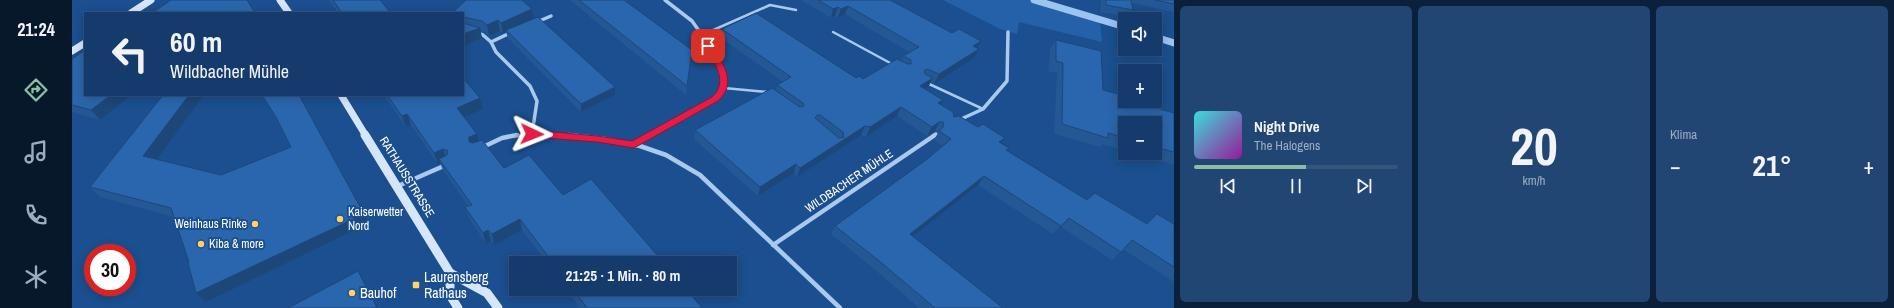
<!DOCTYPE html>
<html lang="de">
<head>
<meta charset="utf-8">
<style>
	body { margin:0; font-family:"Archivo Narrow",sans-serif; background:#214673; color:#f1f3f6; height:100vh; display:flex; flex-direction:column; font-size:15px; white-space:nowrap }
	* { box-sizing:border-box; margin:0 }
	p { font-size:13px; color:#9dadc1 }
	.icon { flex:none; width:22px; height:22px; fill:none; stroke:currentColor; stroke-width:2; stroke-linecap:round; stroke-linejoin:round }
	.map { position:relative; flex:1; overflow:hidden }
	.drawer { display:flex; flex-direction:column; gap:6px; padding:6px; background:#0b203b; width:720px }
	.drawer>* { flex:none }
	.hud { position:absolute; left:12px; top:12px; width:380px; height:84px; border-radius:0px; box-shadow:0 2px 10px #0003,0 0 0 1px #33557e; background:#143b6b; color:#f1f3f6; overflow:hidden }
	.tools { position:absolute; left:1046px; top:12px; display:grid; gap:8px }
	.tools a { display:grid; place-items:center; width:44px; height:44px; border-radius:0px; background:#143b6b; box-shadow:0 2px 10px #0003,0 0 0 1px #33557e; font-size:20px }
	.speed { position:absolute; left:12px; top:244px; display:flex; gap:8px; font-size:20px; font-weight:700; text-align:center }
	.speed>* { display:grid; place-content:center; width:52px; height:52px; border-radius:50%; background:#143b6b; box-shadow:0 2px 10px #0003,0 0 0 1px #33557e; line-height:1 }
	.speed .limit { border:6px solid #d22; background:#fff; color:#111 }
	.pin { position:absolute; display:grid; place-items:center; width:34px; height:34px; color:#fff; margin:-17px; border-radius:8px; box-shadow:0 2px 6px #0006 }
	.me { position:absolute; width:44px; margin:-22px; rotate:92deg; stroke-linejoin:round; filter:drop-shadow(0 0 3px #0008) }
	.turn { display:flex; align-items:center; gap:14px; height:84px; padding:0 20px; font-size:18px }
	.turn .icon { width:52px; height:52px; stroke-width:2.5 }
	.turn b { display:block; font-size:28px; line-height:34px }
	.big { font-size:30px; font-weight:800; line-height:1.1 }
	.drawer .widget { flex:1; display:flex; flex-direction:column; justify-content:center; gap:6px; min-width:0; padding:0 14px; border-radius:6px; background:#214673 }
	.drawer .dial { align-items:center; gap:0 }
	.dial b { font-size:52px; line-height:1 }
	.song { display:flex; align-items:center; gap:12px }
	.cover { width:48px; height:48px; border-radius:6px; background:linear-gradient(135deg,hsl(180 70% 55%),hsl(300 70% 35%)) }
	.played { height:4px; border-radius:2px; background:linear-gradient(90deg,#8abfa5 55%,#33557e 55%) }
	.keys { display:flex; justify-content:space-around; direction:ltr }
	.heat { display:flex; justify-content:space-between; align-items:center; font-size:22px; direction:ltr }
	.drawer .tiles { flex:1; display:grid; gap:6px; grid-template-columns:repeat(3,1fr) }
	.trip { position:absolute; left:437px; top:256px; width:228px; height:40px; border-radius:0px; background:#143b6b; box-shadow:0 2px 10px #0003,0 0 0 1px #33557e; font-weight:800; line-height:40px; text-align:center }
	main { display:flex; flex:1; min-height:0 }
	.tabs { display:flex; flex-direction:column; width:72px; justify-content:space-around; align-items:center; background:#08182b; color:#9dadc1 }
	.tabs .icon { width:28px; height:28px }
	.tabs .on { color:#8abfa5 }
	.tabs b { font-size:18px; color:#f1f3f6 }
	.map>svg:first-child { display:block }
	.green { fill:#2461a8 }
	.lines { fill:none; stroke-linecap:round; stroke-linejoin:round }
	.stream { stroke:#9cc4f0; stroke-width:7 }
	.lane { stroke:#a9c9ee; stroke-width:2.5 }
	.street-far1 { stroke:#a9c9ee; stroke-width:3.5 }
	.street { stroke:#a9c9ee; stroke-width:4.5 }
	.secondary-far1 { stroke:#d6e6fa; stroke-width:7 }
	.secondary { stroke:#d6e6fa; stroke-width:9 }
	.wall { fill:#245895 }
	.shaded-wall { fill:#1d4779 }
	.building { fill:#2a66ad; stroke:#1d4779; fill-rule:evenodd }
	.route { fill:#e11d48; stroke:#92132f }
	.poi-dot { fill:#ffd166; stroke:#1b4f8f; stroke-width:1.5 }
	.labels { text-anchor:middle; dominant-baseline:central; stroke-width:4; stroke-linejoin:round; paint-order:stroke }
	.street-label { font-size:12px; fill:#fff; stroke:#1b4f8f }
	.poi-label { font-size:12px; fill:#fff; stroke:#1b4f8f; text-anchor:start }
	.near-poi-label { font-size:14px; fill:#fff; stroke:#1b4f8f; text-anchor:start }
</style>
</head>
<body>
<main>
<nav class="tabs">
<b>21:24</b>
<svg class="icon on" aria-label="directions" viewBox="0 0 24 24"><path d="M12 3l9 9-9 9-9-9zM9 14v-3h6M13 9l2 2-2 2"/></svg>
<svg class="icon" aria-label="music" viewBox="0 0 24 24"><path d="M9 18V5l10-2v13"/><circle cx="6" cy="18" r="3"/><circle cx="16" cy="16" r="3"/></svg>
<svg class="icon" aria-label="phone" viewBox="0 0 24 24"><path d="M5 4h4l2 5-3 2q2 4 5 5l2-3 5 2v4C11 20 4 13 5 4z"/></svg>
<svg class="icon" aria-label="climate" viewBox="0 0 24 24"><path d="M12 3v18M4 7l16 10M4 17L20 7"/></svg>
</nav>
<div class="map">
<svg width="1102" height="308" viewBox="0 0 1102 308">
	<rect width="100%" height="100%" fill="#1b4f8f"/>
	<polygon class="green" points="871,0 957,0 1028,22 1030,42 947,22 945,34 928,29"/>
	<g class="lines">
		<g class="stream">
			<polyline points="962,0 1053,27"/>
			<polyline points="1083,37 1102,43"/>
		</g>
		<g class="lane">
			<polyline points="761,32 820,64"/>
			<polyline points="630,35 698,5 724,10"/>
			<polyline points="855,83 911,109"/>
			<polyline points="652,88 696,92"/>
		</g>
		<g class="street-far1">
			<polyline points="465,22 479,16"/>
			<polyline points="405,33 411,35 419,42 424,52 458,86 465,101 460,134"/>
			<polyline points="419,42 438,33"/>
			<polyline points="887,120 911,109 935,81 936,32"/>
			<polyline points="439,136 474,134 508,136"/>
			<polyline points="577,136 643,99 652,88 650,69 630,35 620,21 593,0"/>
			<polyline points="861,136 864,134"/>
		</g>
		<g class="street">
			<polyline points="497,135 533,139 568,146 594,155 628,175 768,308"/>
			<polyline points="562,144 579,135"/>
			<polyline points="411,147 430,138 445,135"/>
			<polyline points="326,186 374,165"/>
			<polyline points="701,245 863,135"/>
		</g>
		<g class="secondary-far1">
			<polyline points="208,0 217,13"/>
			<polyline points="59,13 79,0"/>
			<polyline points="0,51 13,43"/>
			<polyline points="269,95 294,136"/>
		</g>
		<g class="secondary">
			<polyline points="293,135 378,273 378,295 386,308"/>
			<polyline points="378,273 415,293 426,308"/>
		</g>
	</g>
	<g class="wall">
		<polygon points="257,0 308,0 319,13 266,13"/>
		<polygon points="498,0 555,0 554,2 619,58 614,95"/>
		<polygon points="729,0 818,0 880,33 909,41 905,48 902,58 862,84 859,82 856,87 853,89 871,100 869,105 882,117 906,127 933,138 929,143 935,151 1015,200 1074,224 1085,214 1102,224 1102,282 1051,249 1040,260 989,227 981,234 906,185 841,237 931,308 847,308 801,268 759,234 763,226 854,160 871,146 862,140 866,133 866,131 863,131 855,136 825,116 794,137 789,135 725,177 722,173 686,196 622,139 623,130 704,90 705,85 711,82 649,38 650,29 784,78 791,79 829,61 831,56 837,52 773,14 766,17 763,16 759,18"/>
		<polygon points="1029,0 1102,0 1102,19 1101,12 1060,3 1061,10 1056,17 1029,12"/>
		<polygon points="391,13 462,19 543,87 543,95 509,112 436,38 434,32 431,33 428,31 417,36 412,32 408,31 410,38 391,46"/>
		<polygon points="984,40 1031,90 1059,101 1102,113 1102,165 1061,153 1083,153 1083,123 1053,123 1053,151 1031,144 1028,147 982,134 985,73 977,71 978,49"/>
		<polygon points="0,59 13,95 60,95 28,120 0,112"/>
		<polygon points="91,95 132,95 85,159 149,175 219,147 206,121 189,95 227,95 297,223 134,302 117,262 102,217 28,197 18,187"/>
		<polygon points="312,95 391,95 408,98 411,109 392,117 407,141 432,168 491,195 592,263 475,263 450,230 422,245 419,241 414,244 397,218 393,207 396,206 371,170 368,163 366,164 339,125 334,127"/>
		<polygon points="494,289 614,289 630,308 508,308"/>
	</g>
	<g class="shaded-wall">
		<polygon points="776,6 773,14 766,17 769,9"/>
		<polygon points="766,7 763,16 759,18 761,9"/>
		<polygon points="460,9 462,20 434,30 434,32 431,33 429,23"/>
		<polygon points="426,20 428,31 417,36 415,25"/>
		<polygon points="408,28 410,38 391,46 391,34"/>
		<polygon points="909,41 904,50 901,46"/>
		<polygon points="907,49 902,58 862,84 867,74"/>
		<polygon points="861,78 856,87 844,95 848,86"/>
		<polygon points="543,87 543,95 509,112 509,104"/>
		<polygon points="39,95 60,95 28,120 19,110"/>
		<polygon points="117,95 132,95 80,166 71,156"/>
		<polygon points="177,95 182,95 179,99"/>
		<polygon points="408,98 411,109 388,119 385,108"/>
		<polygon points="871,100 867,109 866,103"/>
		<polygon points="829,107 825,116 794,137 798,127"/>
		<polygon points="335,114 339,125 334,127 330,116"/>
		<polygon points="867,122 863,131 855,136 860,127"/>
		<polygon points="793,126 789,135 725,177 728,168"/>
		<polygon points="405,134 408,145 400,149 397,142 397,137"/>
		<polygon points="933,138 927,147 927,142"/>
		<polygon points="371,149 375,160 367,159 368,163 366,164 362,153"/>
		<polygon points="724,164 722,173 686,196 688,187"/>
		<polygon points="912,176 906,185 833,243 838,234"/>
		<polygon points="292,214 297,223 134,302 124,293"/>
		<polygon points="997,218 989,227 981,234"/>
		<polygon points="448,219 450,230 422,245 420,234"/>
		<polygon points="416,230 419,241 414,244 411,233"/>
		<polygon points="286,271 290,278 306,308 305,308"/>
	</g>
	<g class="building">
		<polygon points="99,0 175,0 183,13 80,13"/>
		<polygon points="261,0 308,0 318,12 317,13 270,13"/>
		<polygon points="394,0 450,0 460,9 429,23 426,20 415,25 410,21 391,17 391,13 380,13"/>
		<polygon points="507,0 552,0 620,50 615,86"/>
		<path d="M746,0h72l62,33 7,-4 22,12 -8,5 6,3 -40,25 -12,-5 -3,2 1,3 8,4 -13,8 23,14 -5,3 15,9 1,5 5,-1 19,11 5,-3 22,14 -6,4 10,6 -3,2 81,50 8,-7 52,31 10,-10 17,10v43l-42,-27 -11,12 -52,-34 -8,8 -77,-50 -74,58 93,74h-68l-57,-48 -43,-34 91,-66 25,-21 -12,-8 5,-5 -1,-4h-4l-7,5 -31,-20 -31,20 -5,-1 -65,42 -4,-4 -36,23 -65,-57 77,-42 28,19 4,-1 -1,-3 -26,-18 14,-8 -69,-48 34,-16 100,65 3,-2 4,3 34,-20 11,5h3v-4l-8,-4 16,-9 -71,-41 -7,3 -3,-2 -5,2zM745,115h3l23,17 1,5 -5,1 -24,-20z"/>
		<polygon points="1034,0 1059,0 1061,10 1034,5"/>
		<polygon points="1083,0 1102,0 1102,4"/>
		<polygon points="466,17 543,87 509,104 434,30"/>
		<polygon points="391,23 408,28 391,34"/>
		<polygon points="984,40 1029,51 1031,90 1053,96 1053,101 1059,101 1102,113 1102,152 1083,147 1083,123 1053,123 1053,138 1036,133 1036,138 990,124 991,63 984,61"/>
		<polygon points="13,50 13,95 39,95 19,110 0,105 0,59"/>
		<polygon points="391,78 408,98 385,108 405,134 397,137 397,142 401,143 410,140 432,168 457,155 491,195 519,179 592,263 481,263 448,219 420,234 416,230 411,233 393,207 400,205 367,159 375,155 376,151 371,149 362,153 335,114 330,116 315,95 391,95"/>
		<polygon points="91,95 117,95 71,156 149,175 219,147 204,117 190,95 227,95 292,214 124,293 116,263 117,262 99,208 18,187"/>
		<polygon points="286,271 305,308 216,308"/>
		<polygon points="501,289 614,289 630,308 515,308"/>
	</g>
	<path class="route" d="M636,44l3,1c12,18 27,38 7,56l-84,47 -37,-6 -65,-5 -5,-3 5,-4 65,6 35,5 80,-44c17,-15 2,-35 -7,-51z"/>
	<g class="poi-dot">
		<circle cx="268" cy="219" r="4"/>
		<circle cx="183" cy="224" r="4"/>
		<circle cx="129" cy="244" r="4"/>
		<rect x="340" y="281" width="8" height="8" rx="2"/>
		<circle cx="280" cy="293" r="4"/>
	</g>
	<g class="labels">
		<g class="street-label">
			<text transform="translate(335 177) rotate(58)">RATHAUSSTRASSE</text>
			<text transform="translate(777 181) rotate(-34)">WILDBACHER MÜHLE</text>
		</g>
		<g class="poi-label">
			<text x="276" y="212">Kaiserwetter<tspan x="276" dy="14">Nord</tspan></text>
			<text x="175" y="224" text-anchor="end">Weinhaus Rinke</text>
			<text x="137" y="244">Kiba &amp; more</text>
		</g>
		<g class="near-poi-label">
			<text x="352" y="277">Laurensberg<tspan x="352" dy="16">Rathaus</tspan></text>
			<text x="288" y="293">Bauhof</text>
		</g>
	</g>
</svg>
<div class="tools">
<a><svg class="icon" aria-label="sound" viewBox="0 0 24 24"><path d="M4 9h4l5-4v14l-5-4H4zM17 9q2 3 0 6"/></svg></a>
<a>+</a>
<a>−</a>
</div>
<div class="speed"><div class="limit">30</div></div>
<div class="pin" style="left:636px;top:46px;background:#d93025"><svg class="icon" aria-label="arrive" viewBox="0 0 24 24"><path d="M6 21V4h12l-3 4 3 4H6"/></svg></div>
<svg class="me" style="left:460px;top:134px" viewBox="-20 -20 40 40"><path d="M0-17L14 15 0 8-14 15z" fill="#e11d48" stroke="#fff" stroke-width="4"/></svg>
<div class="trip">21:25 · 1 Min. · 80 m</div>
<div class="hud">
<div class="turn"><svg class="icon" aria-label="left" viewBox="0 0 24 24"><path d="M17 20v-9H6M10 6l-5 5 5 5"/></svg><div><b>60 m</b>Wildbacher Mühle</div></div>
</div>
</div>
<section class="drawer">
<div class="tiles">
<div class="widget">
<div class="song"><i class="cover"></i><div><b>Night Drive</b><p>The Halogens</p></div></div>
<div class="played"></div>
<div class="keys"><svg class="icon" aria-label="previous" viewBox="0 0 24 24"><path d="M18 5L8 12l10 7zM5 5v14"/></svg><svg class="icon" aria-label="pause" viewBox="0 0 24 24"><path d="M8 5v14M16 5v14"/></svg><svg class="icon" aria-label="next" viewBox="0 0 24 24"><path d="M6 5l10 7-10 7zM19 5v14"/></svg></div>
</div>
<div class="widget dial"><b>20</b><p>km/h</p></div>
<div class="widget"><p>Klima</p>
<div class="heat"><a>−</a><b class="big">21°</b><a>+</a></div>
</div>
</div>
</section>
</main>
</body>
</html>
